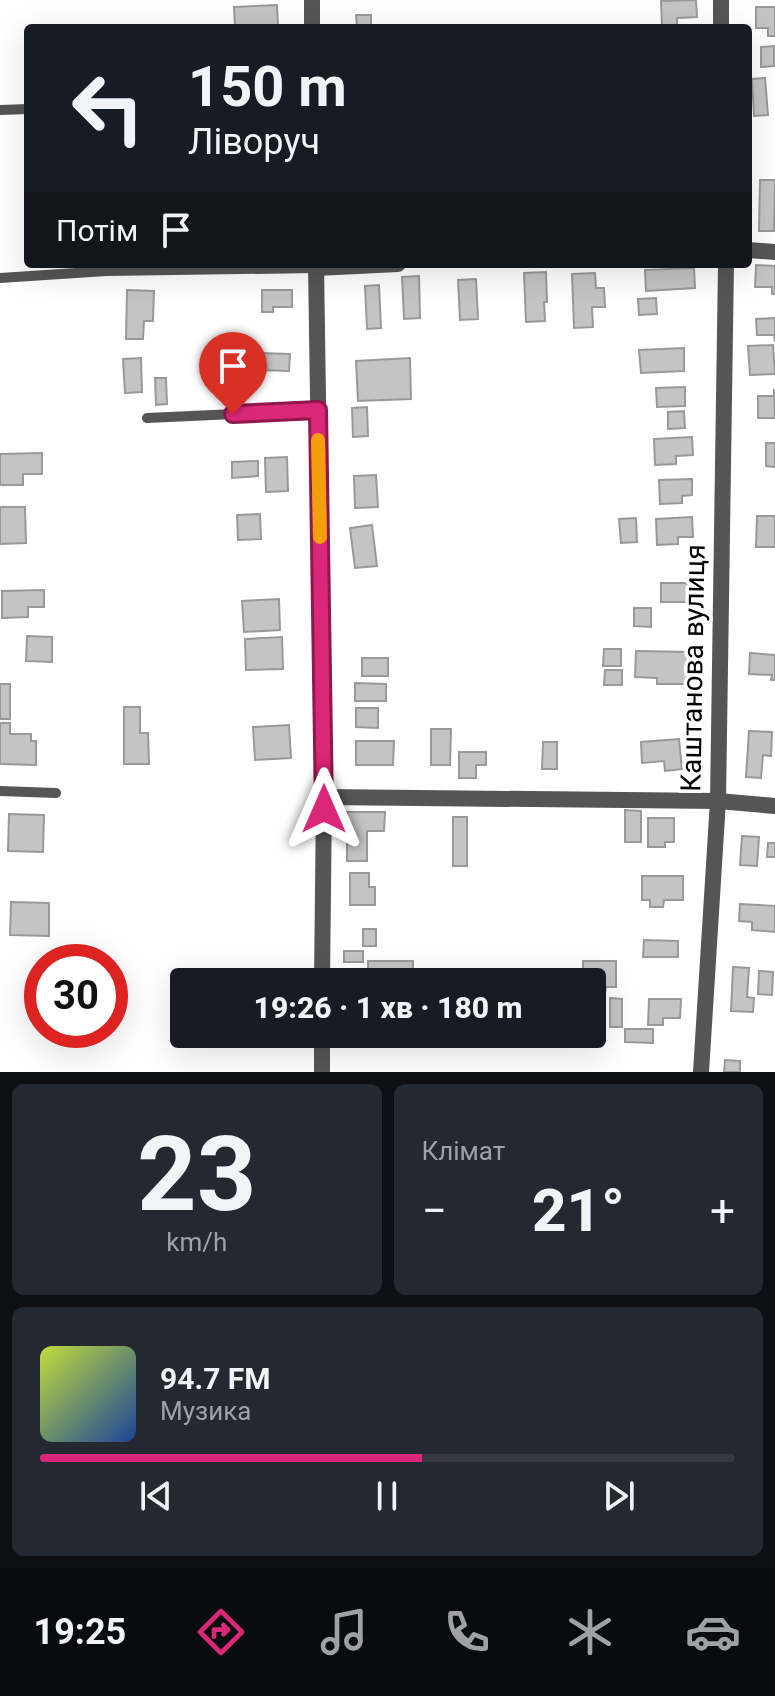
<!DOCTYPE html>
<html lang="uk">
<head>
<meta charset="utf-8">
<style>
	body { margin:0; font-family:Roboto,sans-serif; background:#242831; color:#f1f3f6; height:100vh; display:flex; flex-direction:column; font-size:30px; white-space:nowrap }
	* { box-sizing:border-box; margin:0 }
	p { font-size:26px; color:#9ea1a6 }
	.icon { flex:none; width:44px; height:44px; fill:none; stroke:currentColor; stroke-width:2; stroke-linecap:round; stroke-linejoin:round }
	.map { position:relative; height:1072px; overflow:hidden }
	.drawer { display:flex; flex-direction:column; gap:12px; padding:12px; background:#0d0f14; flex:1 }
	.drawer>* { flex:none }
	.hud { position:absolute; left:24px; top:24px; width:728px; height:244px; border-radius:8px; box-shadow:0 8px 32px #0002; background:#171b24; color:#f1f3f6; overflow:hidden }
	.speed { position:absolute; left:24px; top:944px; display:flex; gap:16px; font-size:40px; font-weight:700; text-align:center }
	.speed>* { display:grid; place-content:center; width:104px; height:104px; border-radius:50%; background:#171b24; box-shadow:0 8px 32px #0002; line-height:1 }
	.speed .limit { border:12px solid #d22; background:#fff; color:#111 }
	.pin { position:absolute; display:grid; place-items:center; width:68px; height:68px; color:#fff; margin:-82px -34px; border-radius:50% 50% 50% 0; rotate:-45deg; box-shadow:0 0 8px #0007 }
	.pin .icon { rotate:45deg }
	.me { position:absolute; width:88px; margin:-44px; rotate:0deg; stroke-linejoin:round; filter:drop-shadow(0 0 6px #0008) }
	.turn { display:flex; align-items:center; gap:28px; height:168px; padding:0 32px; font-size:36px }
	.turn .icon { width:104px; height:104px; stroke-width:2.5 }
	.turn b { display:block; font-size:56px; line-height:68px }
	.then { display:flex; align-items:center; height:76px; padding:0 32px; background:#0003; gap:16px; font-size:30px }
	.big { font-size:60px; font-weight:800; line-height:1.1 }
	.drawer .widget { flex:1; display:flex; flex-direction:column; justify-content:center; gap:12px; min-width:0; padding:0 28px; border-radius:12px; background:#242831 }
	.drawer .dial { align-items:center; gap:0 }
	.dial b { font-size:104px; line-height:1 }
	.song { display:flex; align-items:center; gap:24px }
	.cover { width:96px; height:96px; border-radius:12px; background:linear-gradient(135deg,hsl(70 70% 55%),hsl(220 70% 35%)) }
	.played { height:8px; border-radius:4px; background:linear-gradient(90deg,#db2777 55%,#363941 55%) }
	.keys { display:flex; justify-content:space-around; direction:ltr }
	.heat { display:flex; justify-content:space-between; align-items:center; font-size:44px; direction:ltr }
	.drawer .tiles { flex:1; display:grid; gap:12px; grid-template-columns:1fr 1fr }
	.widget:last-child { grid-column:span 2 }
	.trip { position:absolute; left:170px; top:968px; width:436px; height:80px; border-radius:8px; background:#171b24; box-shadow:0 8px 32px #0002; font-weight:800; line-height:80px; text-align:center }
	.dock { display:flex; height:128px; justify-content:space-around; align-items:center; background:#090b0e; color:#9ea1a6 }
	.dock .icon { width:56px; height:56px }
	.dock .current { color:#db2777 }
	.dock b { font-size:36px; color:#f1f3f6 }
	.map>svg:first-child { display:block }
	.building { fill:#c4c4c4; stroke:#999; stroke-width:2 }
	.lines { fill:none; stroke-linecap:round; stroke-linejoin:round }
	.lane { stroke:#555; stroke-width:10 }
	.street { stroke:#555; stroke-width:16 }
	.route-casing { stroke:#8e194d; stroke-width:20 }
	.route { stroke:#db2777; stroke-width:14 }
	.slow { stroke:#f59e0b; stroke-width:14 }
	.labels { text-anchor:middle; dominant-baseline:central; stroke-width:7; stroke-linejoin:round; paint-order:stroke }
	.street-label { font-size:28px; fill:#000; stroke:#fff }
</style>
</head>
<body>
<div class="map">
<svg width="775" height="1072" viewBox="0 0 775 1072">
	<rect width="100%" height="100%" fill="#fff"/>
	<g class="building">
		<polygon points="696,0 697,17 677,18 677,25 662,26 661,1"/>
		<polygon points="277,5 278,26 235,28 234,7"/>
		<polygon points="756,7 775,7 775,36 768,36 768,28 756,28"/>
		<polygon points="356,15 371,15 371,28 357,28"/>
		<polygon points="774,46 774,66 761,67 761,47"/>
		<polygon points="765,78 768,115 754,116 752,79"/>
		<polygon points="760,180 775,180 774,231 759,231"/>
		<polygon points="756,265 775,266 775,294 772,294 772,287 755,287"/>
		<polygon points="694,268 695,288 646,291 645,270"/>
		<polygon points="546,272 547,302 544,302 545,321 526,322 524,273"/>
		<polygon points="595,273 596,288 604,288 605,307 592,307 593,327 574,328 572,274"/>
		<polygon points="419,276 420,318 404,319 402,277"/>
		<polygon points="476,279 478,319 460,320 458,280"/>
		<polygon points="379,285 381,328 367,329 365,286"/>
		<polygon points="127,290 154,291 153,321 144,321 143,339 126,339"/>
		<polygon points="262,290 292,290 292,307 273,307 273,312 262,312"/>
		<polygon points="656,298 657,314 639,315 638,299"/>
		<polygon points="775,318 775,342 774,335 757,335 756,319"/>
		<polygon points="773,345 775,374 750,375 748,346"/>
		<polygon points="684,348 684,371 641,373 639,350"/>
		<polygon points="259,353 290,354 289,371 258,370"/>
		<polygon points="141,358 142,392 125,393 123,359"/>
		<polygon points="410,358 411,399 358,401 356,361"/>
		<polygon points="155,378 166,378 167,404 156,405"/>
		<polygon points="685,387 685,406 657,407 656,388"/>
		<polygon points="774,389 775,418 758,418 758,396 774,396"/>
		<polygon points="367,407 368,436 353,437 352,408"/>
		<polygon points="684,411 685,428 668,429 668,412"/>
		<polygon points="692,437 693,455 676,456 676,464 655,465 654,439"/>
		<polygon points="766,443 775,443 775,467 766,466"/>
		<polygon points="42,453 42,474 23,474 23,485 0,485 0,454"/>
		<polygon points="287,457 288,491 266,492 265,458"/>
		<polygon points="258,461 258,476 232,478 232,462"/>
		<polygon points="376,475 378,507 355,508 354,476"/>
		<polygon points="692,479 692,495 682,496 682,503 660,504 659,480"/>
		<polygon points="0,507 25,507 26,543 0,544"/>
		<polygon points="260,514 261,539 238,540 237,515"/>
		<polygon points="757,516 775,516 775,547 756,547"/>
		<polygon points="692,517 693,537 678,537 678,544 657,545 656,519"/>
		<polygon points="636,518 637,542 621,543 619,519"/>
		<polygon points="372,525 377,566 355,568 350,528"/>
		<rect x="661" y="583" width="26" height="19"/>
		<polygon points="44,590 44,607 28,607 28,617 2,618 2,591"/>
		<polygon points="279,599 280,630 244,632 242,601"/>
		<polygon points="634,608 651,608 651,627 634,626"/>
		<polygon points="27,636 52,637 52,662 26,661"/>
		<polygon points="282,637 283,669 246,670 245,639"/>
		<polygon points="604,649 621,649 621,666 603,666"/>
		<polygon points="636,651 691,652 691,684 657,684 657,678 635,677"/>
		<polygon points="750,653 775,655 775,680 771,680 772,675 749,674"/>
		<rect x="362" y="658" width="26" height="18"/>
		<polygon points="605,670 622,670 622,685 604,685"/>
		<polygon points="355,683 386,684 386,701 355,701"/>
		<rect x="0" y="684" width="10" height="35"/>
		<polygon points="124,707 140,707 140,733 148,733 149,764 124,764"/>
		<polygon points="356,708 378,708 378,728 356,727"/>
		<polygon points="0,723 10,723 10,734 31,734 31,741 36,741 36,765 0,764"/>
		<polygon points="289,725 291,758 255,760 253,727"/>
		<polygon points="431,729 451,729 450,765 431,765"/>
		<polygon points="749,731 772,732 771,756 763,755 761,778 746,777"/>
		<polygon points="679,739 682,769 665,771 664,761 642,763 641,742"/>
		<polygon points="356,741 394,741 393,765 356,765"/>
		<polygon points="543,742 557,742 557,769 542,769"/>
		<polygon points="459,752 486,752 486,765 476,765 476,778 459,778"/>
		<polygon points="625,810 641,811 641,842 625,842"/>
		<polygon points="347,812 385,812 384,831 367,831 367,861 347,861"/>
		<polygon points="9,814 44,815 43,852 8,851"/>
		<rect x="453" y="817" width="14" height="49"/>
		<polygon points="648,818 674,818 674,842 665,842 665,847 648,847"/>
		<polygon points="742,836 759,837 757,866 740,865"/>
		<polygon points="768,843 775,843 775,857 767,857"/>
		<polygon points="350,873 369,873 369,887 375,887 375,905 350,905"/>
		<polygon points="642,876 683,876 683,900 664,900 663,907 650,907 650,900 642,900"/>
		<polygon points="11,902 49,903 49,936 10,935"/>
		<polygon points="740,904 775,906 775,932 752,930 752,922 739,921"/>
		<rect x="363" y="929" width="13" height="17"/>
		<polygon points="644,940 678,941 678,957 643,957"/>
		<rect x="344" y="951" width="19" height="11"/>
		<rect x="368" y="961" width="45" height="18"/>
		<polygon points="583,961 616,961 616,987 606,987 605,993 593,993 592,982 583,982"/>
		<polygon points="733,967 749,968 747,997 754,998 753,1012 731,1011"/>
		<polygon points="759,971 773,972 772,995 758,994"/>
		<polygon points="610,998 622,999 622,1027 610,1027"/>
		<polygon points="649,999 681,999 680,1018 663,1018 663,1025 648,1025"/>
		<polygon points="625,1029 653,1029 653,1043 625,1042"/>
		<rect x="371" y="1034" width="14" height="13"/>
		<polygon points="725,1060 740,1061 740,1072 724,1072"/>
	</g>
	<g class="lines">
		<g class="lane">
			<polyline points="0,110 28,109"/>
			<polyline points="0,278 106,271 316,268"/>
			<polyline points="147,418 318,410"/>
			<polyline points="0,791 56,793"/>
		</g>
		<g class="street">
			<polyline points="312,0 312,28"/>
			<polyline points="721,0 721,28"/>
			<polyline points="748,250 775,252"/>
			<polyline points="316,264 324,797 322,982"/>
			<polyline points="316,268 398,264"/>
			<polyline points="324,797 718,801 775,806"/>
			<polyline points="322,1072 322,1034"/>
			<polyline points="701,1072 718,801 726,264"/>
		</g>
	</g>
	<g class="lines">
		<defs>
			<polyline id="route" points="233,414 318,410 324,809"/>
		</defs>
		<use href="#route" class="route-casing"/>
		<use href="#route" class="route"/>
		<polyline class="slow" points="318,440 320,537"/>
	</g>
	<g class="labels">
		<g class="street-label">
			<text transform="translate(693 668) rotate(-89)">Каштанова вулиця</text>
		</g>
	</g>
</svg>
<div class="speed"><div class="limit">30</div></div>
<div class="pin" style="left:233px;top:414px;background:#d93025"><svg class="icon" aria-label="arrive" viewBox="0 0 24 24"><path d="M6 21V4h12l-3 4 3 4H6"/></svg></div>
<svg class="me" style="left:324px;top:809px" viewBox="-20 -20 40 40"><path d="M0-17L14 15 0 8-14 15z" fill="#db2777" stroke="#fff" stroke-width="4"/></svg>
<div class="trip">19:26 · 1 хв · 180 m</div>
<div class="hud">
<div class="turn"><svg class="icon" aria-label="left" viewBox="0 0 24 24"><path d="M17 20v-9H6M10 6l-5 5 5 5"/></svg><div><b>150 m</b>Ліворуч</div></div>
<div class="then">Потім<svg class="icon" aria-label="arrive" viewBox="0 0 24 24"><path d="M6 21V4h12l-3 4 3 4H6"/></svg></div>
</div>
</div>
<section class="drawer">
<div class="tiles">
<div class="widget dial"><b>23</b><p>km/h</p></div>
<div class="widget"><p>Клімат</p>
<div class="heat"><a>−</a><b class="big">21°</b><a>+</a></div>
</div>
<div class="widget">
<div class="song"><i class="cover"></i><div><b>94.7 FM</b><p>Музика</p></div></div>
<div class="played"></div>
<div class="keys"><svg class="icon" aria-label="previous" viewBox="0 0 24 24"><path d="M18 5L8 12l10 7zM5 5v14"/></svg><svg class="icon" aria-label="pause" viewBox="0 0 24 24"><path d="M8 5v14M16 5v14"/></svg><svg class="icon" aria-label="next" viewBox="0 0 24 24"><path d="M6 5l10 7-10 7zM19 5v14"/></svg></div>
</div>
</div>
</section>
<nav class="dock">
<b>19:25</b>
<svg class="icon current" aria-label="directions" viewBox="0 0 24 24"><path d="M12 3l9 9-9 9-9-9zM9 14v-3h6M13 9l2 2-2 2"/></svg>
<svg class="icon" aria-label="music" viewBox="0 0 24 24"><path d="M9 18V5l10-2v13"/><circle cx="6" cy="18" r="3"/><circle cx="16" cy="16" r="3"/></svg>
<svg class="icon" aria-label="phone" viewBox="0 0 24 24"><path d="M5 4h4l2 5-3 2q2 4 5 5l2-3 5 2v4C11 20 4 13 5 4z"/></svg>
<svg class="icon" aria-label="climate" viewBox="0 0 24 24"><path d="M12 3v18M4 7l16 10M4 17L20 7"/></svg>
<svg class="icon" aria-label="car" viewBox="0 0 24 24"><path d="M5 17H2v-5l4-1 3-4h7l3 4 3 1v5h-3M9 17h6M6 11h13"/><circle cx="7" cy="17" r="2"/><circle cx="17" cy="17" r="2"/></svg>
</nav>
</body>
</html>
